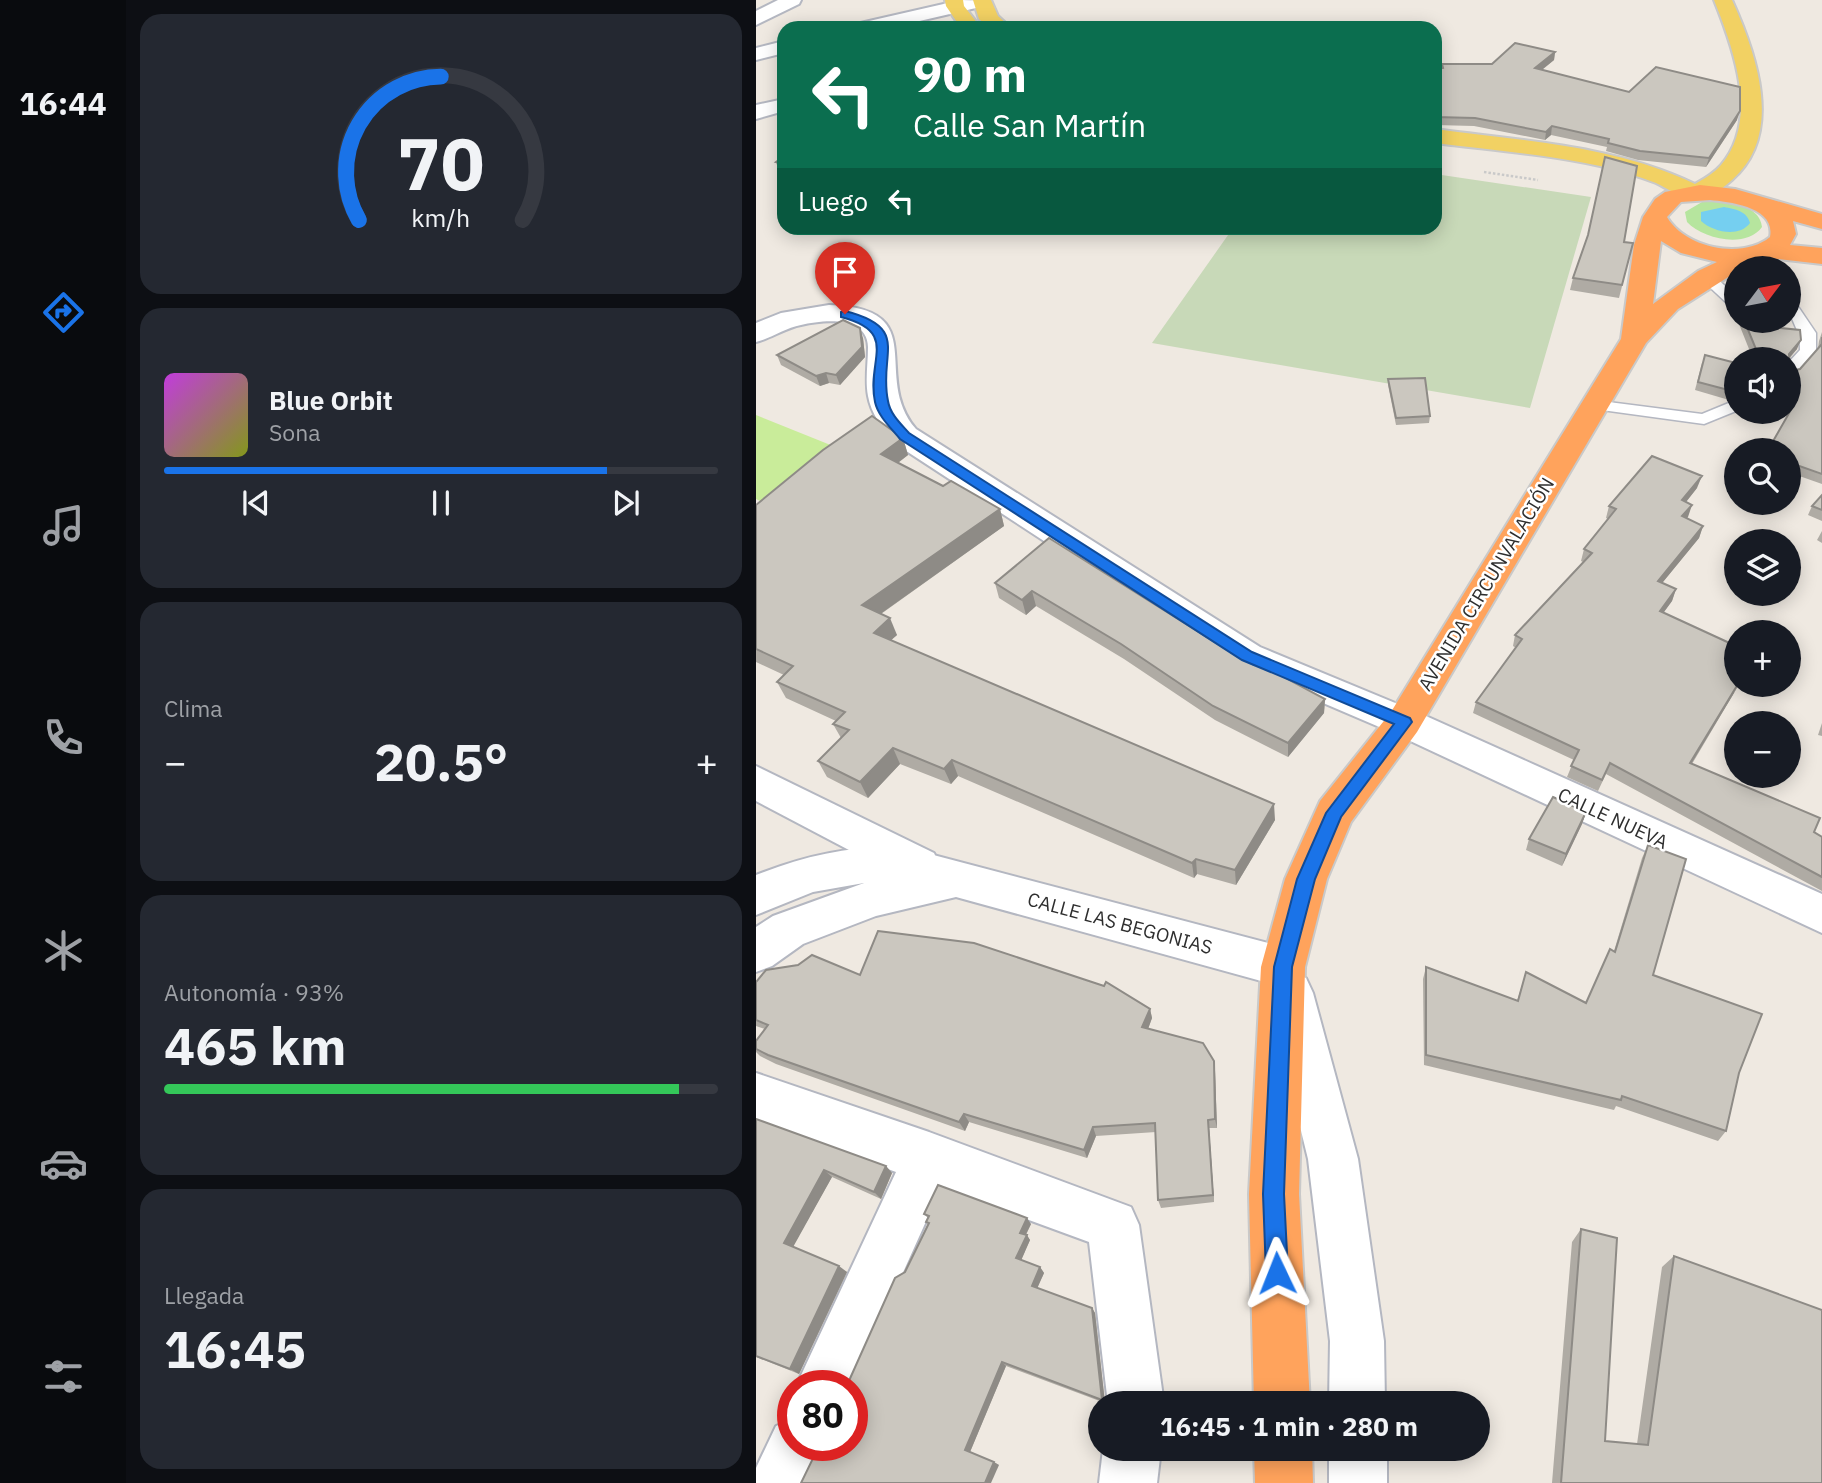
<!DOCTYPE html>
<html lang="es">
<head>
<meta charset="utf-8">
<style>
	body { margin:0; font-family:"IBM Plex Sans",sans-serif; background:#242831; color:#f1f3f6; height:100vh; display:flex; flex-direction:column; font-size:26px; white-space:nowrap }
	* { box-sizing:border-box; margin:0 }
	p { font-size:23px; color:#9ea1a6 }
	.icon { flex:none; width:38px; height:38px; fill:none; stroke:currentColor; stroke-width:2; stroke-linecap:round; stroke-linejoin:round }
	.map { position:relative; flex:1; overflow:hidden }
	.sheet { display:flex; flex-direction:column; gap:14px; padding:14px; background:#0d0f14; width:630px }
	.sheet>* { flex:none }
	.hud { position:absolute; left:21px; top:21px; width:665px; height:214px; border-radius:21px; box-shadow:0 4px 18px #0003; background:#0b6e4f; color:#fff; overflow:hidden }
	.needle { width:46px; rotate:58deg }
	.controls { position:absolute; left:968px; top:256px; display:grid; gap:14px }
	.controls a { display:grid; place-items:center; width:77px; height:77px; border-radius:50%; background:#171b24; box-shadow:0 4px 18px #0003; font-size:35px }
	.speed { position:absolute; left:21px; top:1370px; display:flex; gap:14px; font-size:35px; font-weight:700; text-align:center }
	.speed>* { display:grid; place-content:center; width:91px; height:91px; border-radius:50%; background:#171b24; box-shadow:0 4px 18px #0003; line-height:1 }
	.speed .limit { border:10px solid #d22; background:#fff; color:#111 }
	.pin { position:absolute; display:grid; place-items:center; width:60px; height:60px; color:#fff; margin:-72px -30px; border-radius:50% 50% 50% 0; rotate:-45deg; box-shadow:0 0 7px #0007 }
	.pin .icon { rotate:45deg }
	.me { position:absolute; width:77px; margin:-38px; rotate:358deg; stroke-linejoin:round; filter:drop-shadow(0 0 5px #0008) }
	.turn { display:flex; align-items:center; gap:24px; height:147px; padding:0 21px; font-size:32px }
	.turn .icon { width:91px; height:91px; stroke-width:2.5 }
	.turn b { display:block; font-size:49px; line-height:60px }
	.then { display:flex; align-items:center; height:66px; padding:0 21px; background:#0003; gap:14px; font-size:26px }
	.big { font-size:52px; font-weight:700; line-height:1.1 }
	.sheet .card { flex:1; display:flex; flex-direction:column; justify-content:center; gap:10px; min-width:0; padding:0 24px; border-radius:21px; background:#242831 }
	.sheet .dial { align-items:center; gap:0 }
	.dial svg { height:182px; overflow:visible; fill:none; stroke:#363941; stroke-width:7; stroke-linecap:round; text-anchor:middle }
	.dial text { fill:#f1f3f6; stroke:none }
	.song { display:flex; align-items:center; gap:21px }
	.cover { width:84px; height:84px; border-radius:10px; background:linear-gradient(135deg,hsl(290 70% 55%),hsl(70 70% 35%)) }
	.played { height:7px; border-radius:4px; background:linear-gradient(90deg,#1a73e8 80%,#363941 80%) }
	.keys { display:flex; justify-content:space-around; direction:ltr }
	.heat { display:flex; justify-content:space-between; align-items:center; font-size:38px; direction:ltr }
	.charge { height:10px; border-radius:5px; background:linear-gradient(90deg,#34c759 93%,#363941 0) }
	.trip { position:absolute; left:332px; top:1391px; width:402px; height:70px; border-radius:35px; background:#171b24; box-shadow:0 4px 18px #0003; font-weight:700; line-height:70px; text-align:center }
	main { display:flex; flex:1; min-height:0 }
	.menu { display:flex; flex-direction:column; width:126px; justify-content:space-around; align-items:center; background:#090b0e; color:#9ea1a6 }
	.menu .icon { width:49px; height:49px }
	.menu .selected { color:#1a73e8 }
	.menu b { font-size:32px; color:#f1f3f6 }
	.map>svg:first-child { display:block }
	.green { fill:#b6e59e }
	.cemetery { fill:#c8d9b8 }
	.pitch { fill:#c9ec9a }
	.water { fill:#75cff0 }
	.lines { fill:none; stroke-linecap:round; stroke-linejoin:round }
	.lane-casing { stroke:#b4b7c1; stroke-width:3 }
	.street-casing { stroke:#b4b7c1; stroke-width:4 }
	.secondary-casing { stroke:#b4b7c1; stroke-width:4 }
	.primary-casing { stroke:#c9c9c9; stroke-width:4 }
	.highway-casing { stroke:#c9c9c9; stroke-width:4 }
	.path { stroke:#c9c9c9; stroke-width:2.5; stroke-dasharray:2.5 2; stroke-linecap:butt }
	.lane { fill:#fff; fill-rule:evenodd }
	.street { fill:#fff; fill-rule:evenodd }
	.secondary { fill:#fff; fill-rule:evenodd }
	.primary { fill:#f2d163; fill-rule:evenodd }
	.highway { fill:#ffa35c; fill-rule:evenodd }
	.wall { fill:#afaba4 }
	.shaded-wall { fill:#8e8b86 }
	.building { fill:#cbc7bf; stroke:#8e8b86; stroke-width:2 }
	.route { fill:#1a73e8; stroke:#114b97; stroke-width:2 }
	.labels { text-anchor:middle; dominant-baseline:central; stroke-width:5; stroke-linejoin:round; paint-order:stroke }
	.street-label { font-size:19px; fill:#2e2e2e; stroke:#fff }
</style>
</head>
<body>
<main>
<nav class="menu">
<b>16:44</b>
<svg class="icon selected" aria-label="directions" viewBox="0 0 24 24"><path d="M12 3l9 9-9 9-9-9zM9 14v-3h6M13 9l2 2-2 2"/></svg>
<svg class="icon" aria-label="music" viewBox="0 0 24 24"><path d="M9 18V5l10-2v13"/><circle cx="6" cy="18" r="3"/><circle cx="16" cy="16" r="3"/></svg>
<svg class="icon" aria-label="phone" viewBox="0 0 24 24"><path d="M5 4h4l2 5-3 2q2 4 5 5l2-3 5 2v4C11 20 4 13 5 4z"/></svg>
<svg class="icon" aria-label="climate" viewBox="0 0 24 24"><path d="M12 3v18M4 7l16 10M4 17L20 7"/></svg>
<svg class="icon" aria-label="car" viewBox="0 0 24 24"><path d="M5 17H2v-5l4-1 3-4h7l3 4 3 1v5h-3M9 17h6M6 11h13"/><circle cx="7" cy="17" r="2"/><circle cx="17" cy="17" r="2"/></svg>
<svg class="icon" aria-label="filters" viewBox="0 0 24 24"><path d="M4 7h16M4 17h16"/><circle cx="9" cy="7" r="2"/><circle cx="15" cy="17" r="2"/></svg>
</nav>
<section class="sheet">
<div class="card dial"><svg viewBox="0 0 100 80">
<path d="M14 69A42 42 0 1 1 86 69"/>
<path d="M14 69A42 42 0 0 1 50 6" stroke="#1a73e8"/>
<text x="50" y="56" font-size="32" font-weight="700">70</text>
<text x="50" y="72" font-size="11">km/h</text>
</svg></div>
<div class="card">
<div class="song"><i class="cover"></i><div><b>Blue Orbit</b><p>Sona</p></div></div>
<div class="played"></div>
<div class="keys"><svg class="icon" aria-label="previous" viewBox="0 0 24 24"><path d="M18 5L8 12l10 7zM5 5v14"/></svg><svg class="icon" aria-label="pause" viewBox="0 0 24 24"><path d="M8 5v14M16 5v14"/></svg><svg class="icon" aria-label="next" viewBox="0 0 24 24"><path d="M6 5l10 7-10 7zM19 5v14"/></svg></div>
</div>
<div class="card"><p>Clima</p>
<div class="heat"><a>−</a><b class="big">20.5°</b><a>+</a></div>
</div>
<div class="card"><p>Autonomía · 93%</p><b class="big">465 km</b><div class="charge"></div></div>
<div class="card"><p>Llegada</p><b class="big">16:45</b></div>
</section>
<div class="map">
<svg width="1066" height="1483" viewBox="0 0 1066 1483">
	<rect width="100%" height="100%" fill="#efe9e1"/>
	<path class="green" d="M967,201c15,3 37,7 39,26 -16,22 -59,12 -75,-5l-2,-10 17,-10z"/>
	<polygon class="cemetery" points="679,174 835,197 774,408 396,343 477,228 679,228"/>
	<polygon class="pitch" points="0,415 82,448 11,504 0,499"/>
	<path class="water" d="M968,207c11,2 23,4 26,16 -11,15 -37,9 -49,-2v-9z"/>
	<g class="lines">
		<defs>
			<g id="lane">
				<polygon points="1003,248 1008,249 1019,268 1005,268 996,252"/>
				<polygon points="951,273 956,274 980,296 980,308 975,307 946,280 946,274"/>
				<path d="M1032,298l5,1 23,34v18l-22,25 -6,2v-15l12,-13c1,-24 -12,-28 -12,-52z"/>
				<polygon points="837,400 946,414 980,400 980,411 948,424 831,408 829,405"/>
			</g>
			<g id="street">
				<polygon points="22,0 45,0 43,4 0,25 0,11"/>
				<polygon points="205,0 235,1 233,5 133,28 97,28 100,24"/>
				<polygon points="28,41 28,53 0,60 0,48"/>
				<polygon points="28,99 28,111 0,119 0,105"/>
				<path d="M73,305c105,3 41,71 87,124l344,218 157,65 405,182v39l-431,-201 -157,-67 -340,-222c-11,-14 -23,-29 -26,-47 -3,-16 0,-32 0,-49 -1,-32 -45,-27 -67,-22 -16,3 -29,13 -45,17v-19l25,-10z"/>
				<polygon points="0,766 178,853 184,866 178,879 163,884 148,879 0,801"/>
				<polygon points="534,972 550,978 557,993 602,1159 628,1341 629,1404 573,1404 574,1341 552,1159 511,993 518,978"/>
				<polygon points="0,1073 173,1132 375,1207 383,1225 408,1404 352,1404 333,1242 185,1188 96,1386 40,1386 140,1172 0,1121"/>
				<polygon points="37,1419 37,1446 69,1446 53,1483 0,1483 0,1468 20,1426"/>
				<polygon points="347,1449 405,1449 401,1483 343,1483"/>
				<rect x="573" y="1449" width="58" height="34"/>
			</g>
			<path id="secondary" d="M147,847l380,100 16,6 6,14 -6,14 -16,6 -327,-90 -80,19 -73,28 -31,22 -16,6v-45l17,-11 91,-33 -51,9 -57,23v-40c48,-19 96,-30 147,-28z"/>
			<g id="primary">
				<polygon points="189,0 207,0 208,6 225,28 205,28 190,6"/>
				<polygon points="217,0 235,0 242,16 255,28 233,28 223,19"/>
				<path d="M958,0h18c24,53 53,134 0,180 -8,7 -21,18 -32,19 -16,1 -30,-9 -44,-16 -18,-7 -38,-13 -56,-17 -54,-12 -110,-16 -165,-23v-14c88,12 179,16 260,55 9,-5 19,-11 26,-19 39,-45 12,-118 -7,-165z"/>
			</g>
			<g id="highway">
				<path d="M944,185l35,4 87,25v15l-29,-8 3,13 -6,11 32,3v16l-53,-6 -24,10h-9v4l-58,37 -32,34 -229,389 -66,90 -24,57 -22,88 -6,227 11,210h-56l-5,-210 12,-227 24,-88 35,-78 71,-89 230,-373 13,-94 9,-28 12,-18 10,-7zM954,200c20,2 66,7 60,37 -28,23 -85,11 -103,-20l14,-15zM905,241l20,12 36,9 -19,9 -45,33z"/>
				<polygon points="498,1449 556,1449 557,1483 499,1483"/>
			</g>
		</defs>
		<use href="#lane" class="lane-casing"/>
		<use href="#street" class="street-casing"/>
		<use href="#secondary" class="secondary-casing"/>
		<use href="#primary" class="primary-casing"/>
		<use href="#highway" class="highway-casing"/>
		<polyline class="path" points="728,172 782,180"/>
		<use href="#lane" class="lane"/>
		<use href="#street" class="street"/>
		<use href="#secondary" class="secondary"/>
		<use href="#primary" class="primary"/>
		<use href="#highway" class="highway"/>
	</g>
	<g class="wall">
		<polygon points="799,52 798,60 786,70 981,120 950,167 882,160 850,151 851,147 795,135 789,140 718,126 679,125 679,69 686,69 686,64 736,64"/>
		<polygon points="28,156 28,175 24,175 20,162"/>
		<polygon points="868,242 877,243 863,298 814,290 817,278"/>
		<polygon points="984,320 999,320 1025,328 1041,349 1033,359 1034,371 1044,369 1062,348 1063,341 1066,332 1066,484 1032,472 1031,416 1013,411 1032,411 1032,359 997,359 983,324"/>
		<polygon points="107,338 109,357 84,385 73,383 64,386 25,365 21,355"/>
		<polygon points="946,363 980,363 980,398 973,400 939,390"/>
		<polygon points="632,379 674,416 673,423 640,425 632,385"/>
		<polygon points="147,438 152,455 142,463 187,486 244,509 248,526 125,614 141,635 135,640 519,820 480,885 441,874 438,878 202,776 195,784 144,764 112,798 71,777 62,761 85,738 77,724 80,721 30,698 21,682 28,675 0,662 0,505"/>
		<polygon points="941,488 930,502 932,517 930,518 947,526 943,538 906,583 920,589 916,601 907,613 980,646 980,679 978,693 936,764 1066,837 1066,891 850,774 842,791 811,777 818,760 717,713 720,702 760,648 757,646 759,635 827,562 825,561 828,549 852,519 850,518 853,506"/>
		<polygon points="1066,495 1066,521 1052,515 1056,506"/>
		<polygon points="1066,531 1066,543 1061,540"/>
		<polygon points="293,538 476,653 498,665 569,699 568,713 532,757 459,720 368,659 280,606 270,615 243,598 239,583"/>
		<polygon points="1066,723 1066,736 1062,735"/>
		<polygon points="830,812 826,824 806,866 770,850 773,839"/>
		<polygon points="892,845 897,975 983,1073 970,1131 962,1141 860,1106 858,1110 668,1065 667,979 670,967 761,1001 770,972 830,1003 858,951 886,858"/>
		<polygon points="104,975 394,1009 396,1018 392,1029 459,1071 461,1128 453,1128 458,1202 405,1208 402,1200 400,1132 340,1136 331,1158 213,1122 209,1131 20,1064 4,1056 0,1052 0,1041 9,1029 0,1026 0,982"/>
		<polygon points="0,1119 130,1166 136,1173 125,1199 76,1177 37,1246 91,1272 43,1374 0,1357"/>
		<polygon points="168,1214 275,1224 270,1235 274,1240 265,1260 284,1267 288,1273 281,1288 336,1308 339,1313 349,1403 250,1366 214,1452 243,1465 96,1446 92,1383 172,1224 170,1222 172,1218"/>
		<polygon points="825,1229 849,1441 881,1444 906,1267 918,1256 1066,1483 796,1483 816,1242"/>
	</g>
	<g class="shaded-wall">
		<polygon points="799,52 798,60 778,76 779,68"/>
		<polygon points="984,111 981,120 950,167 953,158"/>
		<polygon points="796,126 795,135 789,140 790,132"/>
		<polygon points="104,328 107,338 109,357 84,385 80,375"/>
		<polygon points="1045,340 1041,349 1032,359 1033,354"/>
		<polygon points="70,373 73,383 64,386 60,376"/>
		<polygon points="980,390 980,398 973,400 976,391"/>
		<polygon points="147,438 152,455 131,471 125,454"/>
		<polygon points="946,476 941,488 922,512 926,500"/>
		<polygon points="936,505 932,517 922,528 926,516"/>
		<polygon points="244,509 248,526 113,622 106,605"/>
		<polygon points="947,526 943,538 898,593 902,581"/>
		<polygon points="920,589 916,601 900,623 904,611"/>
		<polygon points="276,591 280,606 270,615 266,600"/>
		<polygon points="134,618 141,635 125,649 118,633"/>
		<polygon points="983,684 978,693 929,774 934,763"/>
		<polygon points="569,699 568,713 532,757 532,743"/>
		<polygon points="137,748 144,764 112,798 104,782"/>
		<polygon points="196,760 202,776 195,784 188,769"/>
		<polygon points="518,804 519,820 480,885 479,870"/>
		<polygon points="830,812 826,824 806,866 810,854"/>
		<polygon points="440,859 441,874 438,878 436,863"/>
		<polygon points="394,1009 396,1018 389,1037 386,1027"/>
		<polygon points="458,1061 459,1071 461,1128 459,1119"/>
		<polygon points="208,1114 213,1122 209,1131 203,1122"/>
		<polygon points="452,1120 453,1128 458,1202 457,1195"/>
		<polygon points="337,1127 340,1136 331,1158 328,1150"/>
		<polygon points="130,1166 136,1173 125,1199 118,1192"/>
		<polygon points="68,1170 76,1177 36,1249 28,1243"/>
		<polygon points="271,1218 275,1224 268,1238 264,1233"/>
		<polygon points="271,1235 274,1240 264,1263 260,1258"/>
		<polygon points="83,1266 91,1272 43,1374 34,1369"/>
		<polygon points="284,1267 288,1273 280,1291 276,1286"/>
		<polygon points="336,1308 339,1313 349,1403 346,1400"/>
		<polygon points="246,1362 250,1366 214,1452 209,1450"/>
		<polygon points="238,1462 243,1465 235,1483 229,1483"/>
	</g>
	<g class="building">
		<polygon points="759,43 799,52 779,68 873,92 900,67 984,87 984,111 953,158 884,151 852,143 853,139 796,126 790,132 719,118 679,117 679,69 687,68 686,64 736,64"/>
		<polygon points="28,156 28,164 20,162"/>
		<polygon points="849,157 881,166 868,242 877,243 866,285 817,278 832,235"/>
		<polygon points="87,320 104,328 106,347 80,375 70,373 60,376 21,355"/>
		<polygon points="988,320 999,320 1002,322 1004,320 1022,320 1025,328 1044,330 1045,340 1033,354 1034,371 1044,369 1066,344 1066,337 1066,474 1032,462 1032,450 1012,450 1036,408 1032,407 1032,359 1004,359"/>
		<polygon points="949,355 980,363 980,390 976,391 942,382"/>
		<polygon points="669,378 674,416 640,418 632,379"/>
		<polygon points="116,416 147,438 125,454 187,486 195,481 244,509 106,605 134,618 118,633 518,804 479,870 440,859 436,863 196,760 188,769 137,748 104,782 62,761 93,730 77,724 89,712 21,682 37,666 0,649 0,505 67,450"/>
		<polygon points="896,456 946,476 926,500 936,505 926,516 947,526 902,581 920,589 904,611 980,646 980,676 978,679 980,680 980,684 982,684 934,763 1064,818 1058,832 1066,837 1066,877 854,763 846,780 815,766 823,750 720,702 766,639 759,635 836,553 828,549 860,509 853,506"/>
		<polygon points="1066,495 1066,510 1056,506"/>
		<polygon points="293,538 476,653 498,665 500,663 509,667 569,699 532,743 457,706 365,644 276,591 266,600 239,583"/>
		<polygon points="797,797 830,812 810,854 773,839"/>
		<polygon points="892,845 930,859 897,975 1006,1014 983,1073 970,1131 866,1096 865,1100 670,1055 670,967 762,1001 770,972 830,1003 854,949 859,952"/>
		<polygon points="122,931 218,943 348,986 350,982 394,1009 386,1027 447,1043 458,1061 459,1119 452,1120 457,1195 402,1200 399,1123 337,1127 328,1150 208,1114 203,1122 12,1055 0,1049 0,1041 12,1025 0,1020 0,982 10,970 42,965 56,955 104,975"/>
		<polygon points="0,1119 130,1166 118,1192 68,1170 28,1243 83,1266 34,1369 0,1356"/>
		<polygon points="182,1185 271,1218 264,1233 271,1235 260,1258 284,1267 276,1286 336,1308 346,1400 246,1362 209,1450 238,1462 229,1483 45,1483 63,1446 96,1446 96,1386 76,1386 73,1385 92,1383 139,1278 149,1272 173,1223 170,1222 173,1216 168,1214"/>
		<polygon points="825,1229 861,1238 849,1441 892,1445 918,1256 1066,1310 1066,1483 805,1483"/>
	</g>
	<path class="route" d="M89,311c67,17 33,43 43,90 2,13 13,23 21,32l343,219 158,66 2,4 -71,95 -26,62 -23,88 -8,227 4,79 -4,7 -7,4 -8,-4 -3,-7 -3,-79 11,-227 23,-88 29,-66 68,-89 -152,-64 -342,-221c-9,-11 -22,-23 -25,-37 -9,-42 25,-70 -34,-85v-5z"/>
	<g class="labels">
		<g class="street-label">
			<text transform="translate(730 584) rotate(-59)">AVENIDA CIRCUNVALACIÓN</text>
			<text transform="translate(857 818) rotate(25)">CALLE NUEVA</text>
			<text transform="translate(364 923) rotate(15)">CALLE LAS BEGONIAS</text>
		</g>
	</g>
</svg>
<div class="controls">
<a><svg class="needle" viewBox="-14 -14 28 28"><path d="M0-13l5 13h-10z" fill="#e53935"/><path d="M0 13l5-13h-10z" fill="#9ea1a6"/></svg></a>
<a><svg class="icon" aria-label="sound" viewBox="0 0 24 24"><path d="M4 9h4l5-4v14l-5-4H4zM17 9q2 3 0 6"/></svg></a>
<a><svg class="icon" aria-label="search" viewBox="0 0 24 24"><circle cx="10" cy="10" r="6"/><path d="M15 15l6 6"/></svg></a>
<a><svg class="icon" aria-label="layers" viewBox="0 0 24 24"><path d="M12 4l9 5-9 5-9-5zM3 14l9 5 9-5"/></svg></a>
<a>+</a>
<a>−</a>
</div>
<div class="speed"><div class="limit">80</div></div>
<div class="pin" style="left:89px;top:314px;background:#d93025"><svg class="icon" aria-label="arrive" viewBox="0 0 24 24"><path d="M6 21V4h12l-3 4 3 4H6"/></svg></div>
<svg class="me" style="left:521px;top:1273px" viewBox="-20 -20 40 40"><path d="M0-17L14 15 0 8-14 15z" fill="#1a73e8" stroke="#fff" stroke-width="4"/></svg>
<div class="trip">16:45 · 1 min · 280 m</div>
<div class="hud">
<div class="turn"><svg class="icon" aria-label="left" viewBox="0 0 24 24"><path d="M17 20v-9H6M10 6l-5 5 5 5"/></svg><div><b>90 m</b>Calle San Martín</div></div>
<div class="then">Luego<svg class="icon" aria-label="left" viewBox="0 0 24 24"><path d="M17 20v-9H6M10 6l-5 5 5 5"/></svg></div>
</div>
</div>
</main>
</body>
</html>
